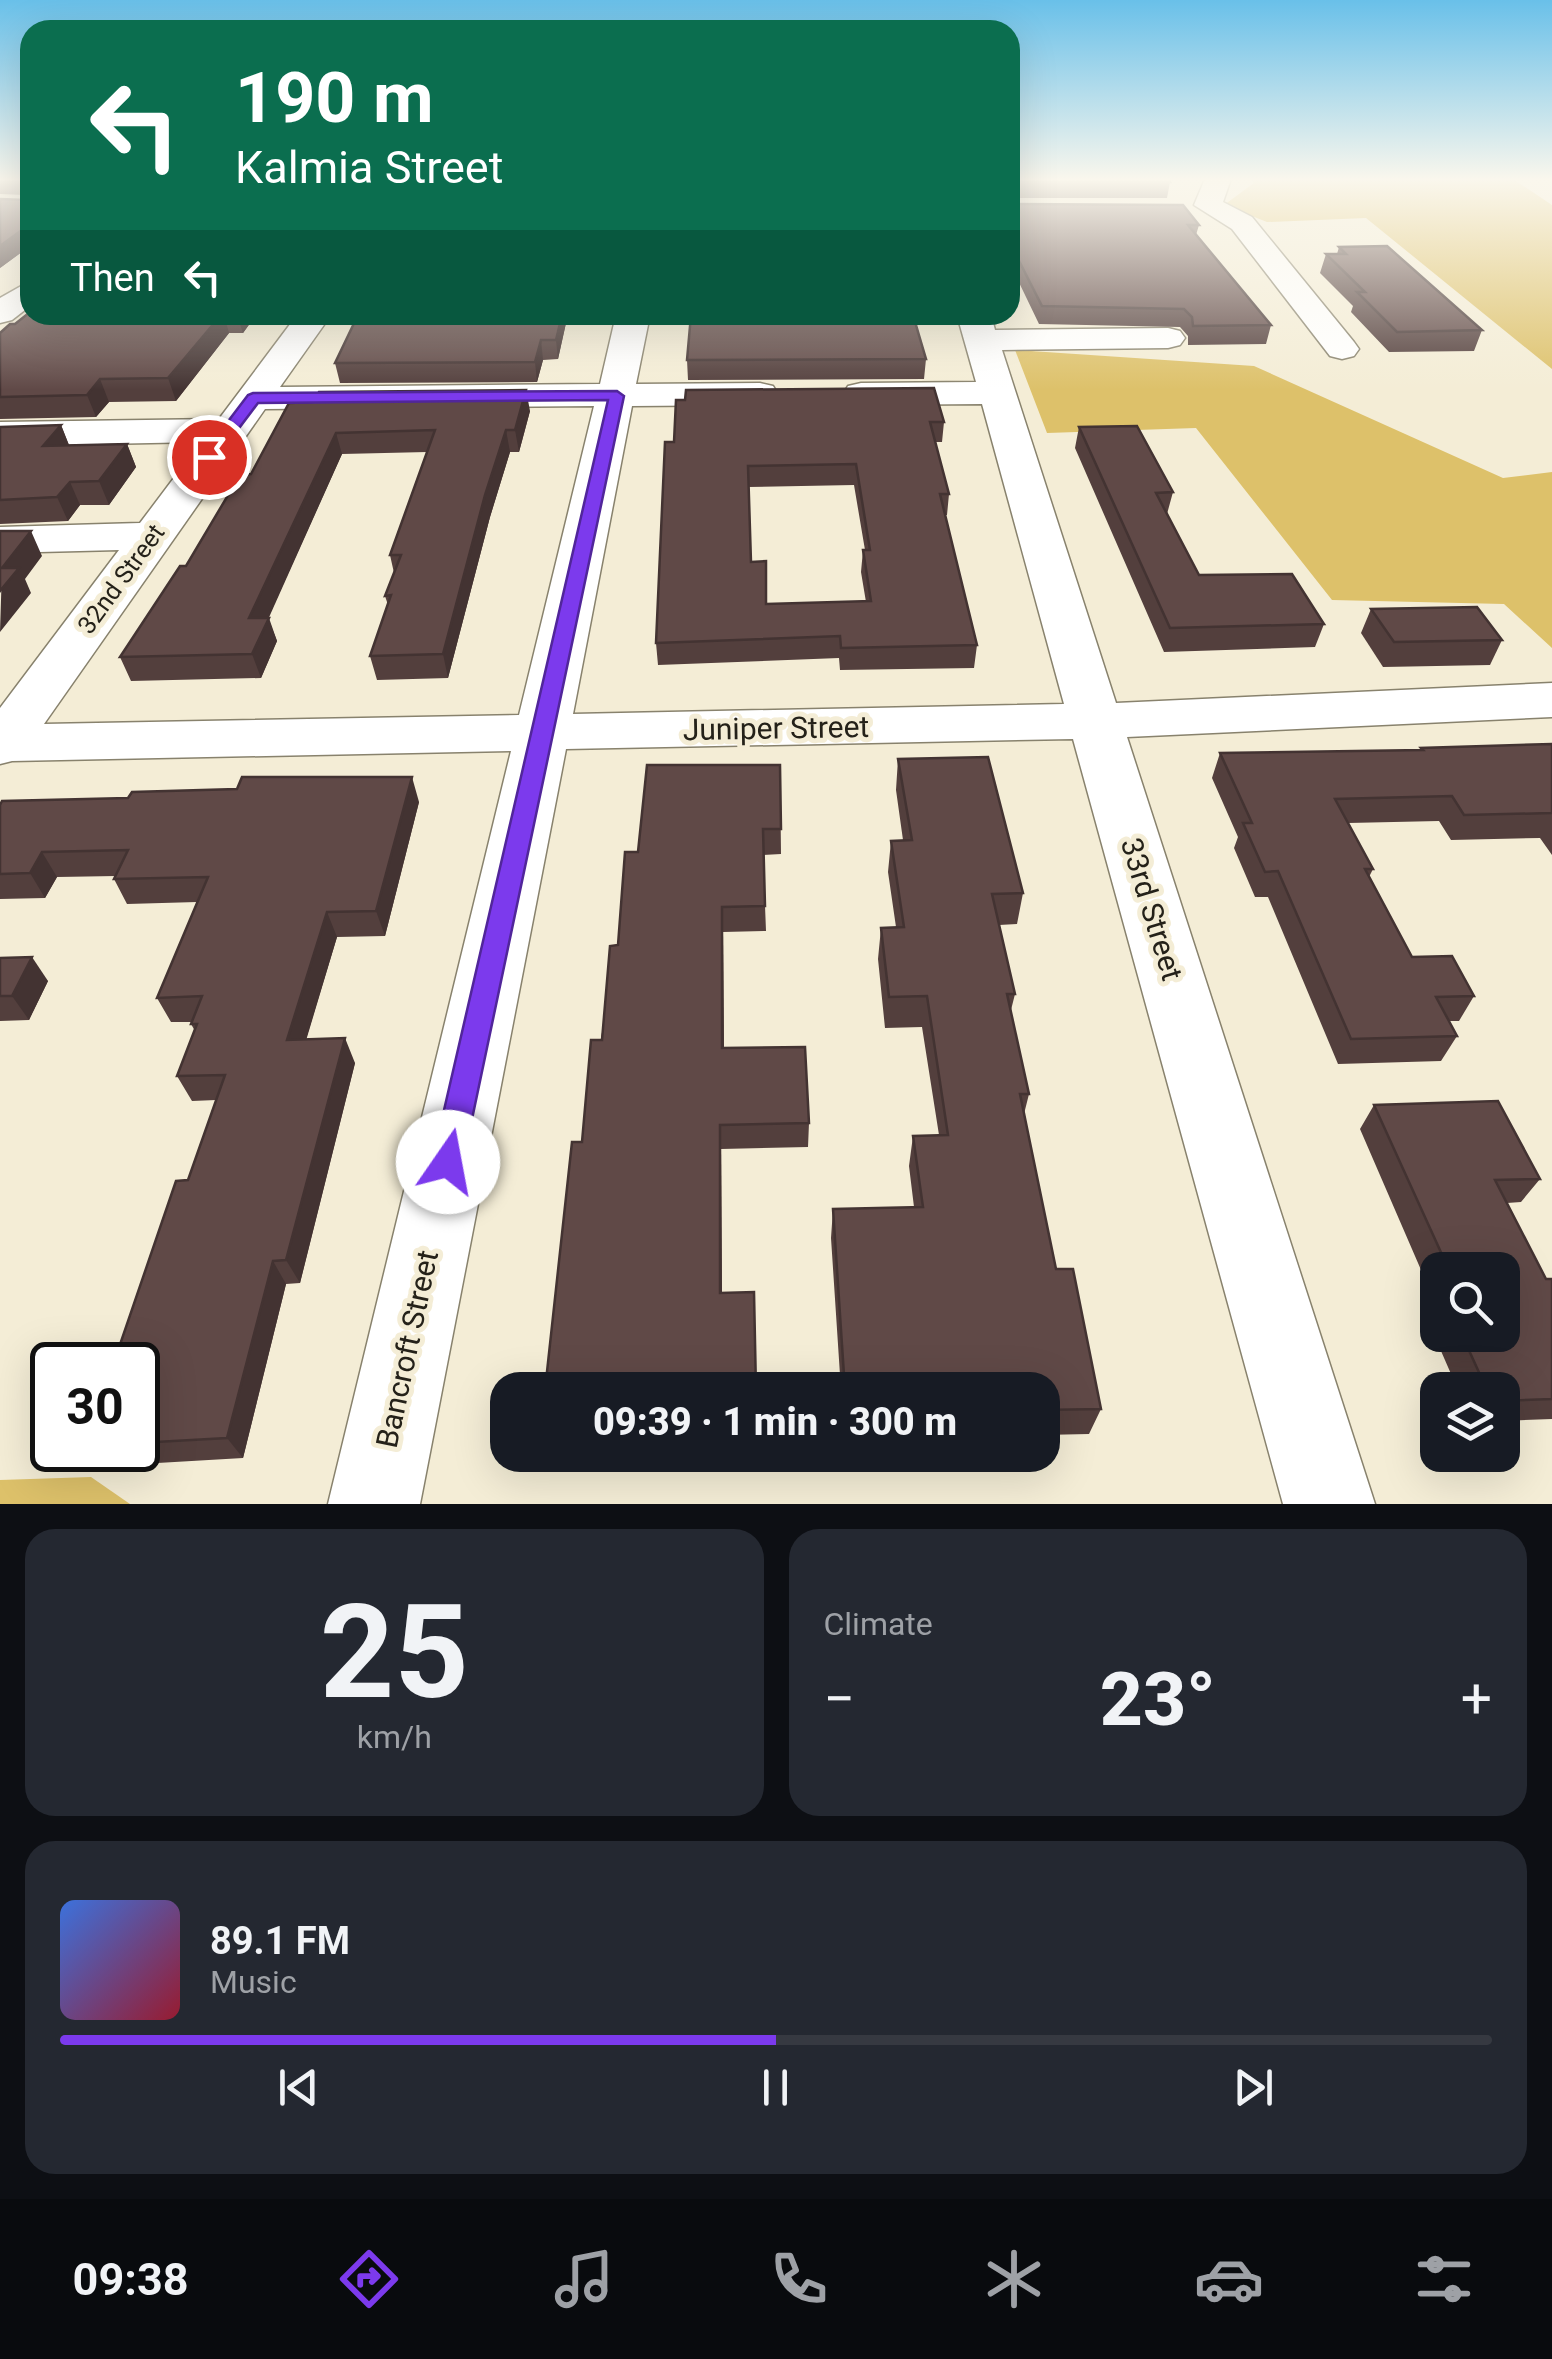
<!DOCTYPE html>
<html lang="en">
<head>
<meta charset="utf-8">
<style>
	body { margin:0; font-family:Roboto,sans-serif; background:#242831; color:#f1f3f6; height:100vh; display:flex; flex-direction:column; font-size:38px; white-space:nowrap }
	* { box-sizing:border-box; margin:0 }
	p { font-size:32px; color:#9ea1a6 }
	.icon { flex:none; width:55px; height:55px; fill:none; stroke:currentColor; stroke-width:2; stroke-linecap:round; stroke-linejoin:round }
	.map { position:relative; height:1504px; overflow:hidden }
	.panel { display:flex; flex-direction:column; gap:25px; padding:25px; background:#0d0f14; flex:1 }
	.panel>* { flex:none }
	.top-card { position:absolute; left:20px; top:20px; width:1000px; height:305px; border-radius:30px; box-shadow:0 10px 40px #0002; background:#0b6e4f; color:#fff; overflow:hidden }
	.tools { position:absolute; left:1420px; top:1252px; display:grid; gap:20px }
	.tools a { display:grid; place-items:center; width:100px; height:100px; border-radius:20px; background:#171b24; box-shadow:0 10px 40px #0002; font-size:50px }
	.speed { position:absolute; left:30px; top:1342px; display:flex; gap:20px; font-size:50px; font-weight:700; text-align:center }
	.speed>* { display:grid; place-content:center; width:130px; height:130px; border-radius:50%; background:#171b24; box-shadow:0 10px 40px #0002; line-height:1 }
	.speed .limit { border:5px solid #111; border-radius:15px; background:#fff; color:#111 }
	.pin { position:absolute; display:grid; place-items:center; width:85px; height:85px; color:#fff; margin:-42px; border:5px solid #fff; border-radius:50%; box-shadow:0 2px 10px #0007 }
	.me { position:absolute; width:110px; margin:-55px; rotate:12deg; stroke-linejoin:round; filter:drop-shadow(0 0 8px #0008) }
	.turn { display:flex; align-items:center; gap:35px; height:210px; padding:0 50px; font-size:45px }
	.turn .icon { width:130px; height:130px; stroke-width:2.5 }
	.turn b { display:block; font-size:70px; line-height:85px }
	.then { display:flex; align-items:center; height:95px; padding:0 50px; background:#0003; gap:20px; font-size:38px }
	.big { font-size:75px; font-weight:800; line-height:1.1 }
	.panel .card { flex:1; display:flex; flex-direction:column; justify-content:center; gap:15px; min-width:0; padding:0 35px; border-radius:30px; background:#242831 }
	.panel .dial { align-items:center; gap:0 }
	.dial b { font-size:130px; line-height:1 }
	.song { display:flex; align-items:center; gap:30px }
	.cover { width:120px; height:120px; border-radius:15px; background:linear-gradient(135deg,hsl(220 70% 55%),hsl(350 70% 35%)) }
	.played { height:10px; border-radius:5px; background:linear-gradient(90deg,#7c3aed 50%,#363941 50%) }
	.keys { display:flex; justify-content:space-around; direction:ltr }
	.heat { display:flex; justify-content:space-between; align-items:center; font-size:55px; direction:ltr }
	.panel .tiles { flex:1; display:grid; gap:25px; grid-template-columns:1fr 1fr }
	.card:last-child { grid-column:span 2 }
	.trip { position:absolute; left:490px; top:1372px; width:570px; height:100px; border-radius:30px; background:#171b24; box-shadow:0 10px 40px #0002; font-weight:800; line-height:100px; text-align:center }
	.dock { display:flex; height:160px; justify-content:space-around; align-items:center; background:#090b0e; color:#9ea1a6 }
	.dock .icon { width:70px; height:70px }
	.dock .current { color:#7c3aed }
	.dock b { font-size:45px; color:#f1f3f6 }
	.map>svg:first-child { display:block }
	.green { fill:#ddc16a }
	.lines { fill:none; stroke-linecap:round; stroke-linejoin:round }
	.minor-casing { stroke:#88826d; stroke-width:3 }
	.minor { fill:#fff; fill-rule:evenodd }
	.wall { fill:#533f3d; fill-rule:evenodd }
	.shaded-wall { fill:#433332 }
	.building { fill:#604947; stroke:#433332; stroke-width:2.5; fill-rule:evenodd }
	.route { fill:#7c3aed; stroke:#51269a; stroke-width:2.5 }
	.labels { text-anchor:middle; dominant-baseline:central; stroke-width:10; stroke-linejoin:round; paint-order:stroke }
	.far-street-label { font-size:25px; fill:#242119; stroke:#f4edd6 }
	.street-label { font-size:30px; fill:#242119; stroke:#f4edd6 }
</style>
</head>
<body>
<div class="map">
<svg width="1552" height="1504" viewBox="0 0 1552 1504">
	<rect width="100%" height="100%" fill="#f4edd6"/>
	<g class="green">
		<polygon points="1251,179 1513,179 1552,205 1552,369 1366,218 1267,222 1224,205 1254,183"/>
		<polygon points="1015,350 1254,366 1503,478 1552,472 1552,648 1504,604 1332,600 1196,428 1047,433"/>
		<polygon points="91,1477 130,1504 0,1504 0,1480"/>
	</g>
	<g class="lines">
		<defs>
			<g id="minor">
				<polygon points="1205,179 1231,179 1223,202 1252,217 1354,342 1359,349 1354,356 1342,359 1330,356 1232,229 1194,205"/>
				<polygon points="30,281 30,306 12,320 0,323 0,298"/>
				<path d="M297,315h34l-51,72 320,-3 16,-69h34l-14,69 124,-1 13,3 5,8 -5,8 -13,3 -128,1 -59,308 491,-10 -82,-300 -121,1 -13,-3 -5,-8 5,-8 13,-3 115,-1 -19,-67h34l4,15 173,-2 12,3 5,7 -5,7 -12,3 -166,2 114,353 436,-20v34l-425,20 248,767h-92l-210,-765 -507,10 -146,755h-92l183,-753 -499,10 -12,3v-56l119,-158 -119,3v-26l140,-4 61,-81 -201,4v-24l219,-3zM594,406l-75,309 -475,9 221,-315z"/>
			</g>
		</defs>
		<use href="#minor" class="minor-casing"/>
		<use href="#minor" class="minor"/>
	</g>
	<g class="wall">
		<polygon points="0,179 30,179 30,246 0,268 26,200 26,195 0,194"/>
		<polygon points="1010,179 1170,182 1167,198 1010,198"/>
		<polygon points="1010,204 1199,225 1196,235 1271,325 1266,344 1188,345 1188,336 1180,327 1039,324 1012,268 1013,263 1010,257"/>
		<polygon points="1339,247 1482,330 1474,351 1389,352 1351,312 1353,306 1320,273 1326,254 1337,254"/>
		<polygon points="30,315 256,315 243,333 229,333 176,401 109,402 96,417 0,419 0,333"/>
		<polygon points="358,315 576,315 574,323 566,323 558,359 543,360 537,382 340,383 335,363"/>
		<polygon points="691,315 917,315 916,327 926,359 924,379 688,380 687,360"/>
		<path d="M685,400l259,22 -2,20h-7l14,52 -2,21h-2l32,130 -3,23 -134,2 -1,-12 -181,7 -2,-22 18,-201zM854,485l11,65h-2l-2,22 5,30 -100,2 -15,-42 -3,-75z"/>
		<polygon points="289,403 530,411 519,452 510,452 490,517 448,678 377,680 370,656 388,605 385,596 394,573 390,555 427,452 342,454 268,618 277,641 261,678 131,681 120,657 251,474"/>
		<polygon points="61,425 69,445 127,444 136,467 109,505 80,505 68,521 0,524 0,427"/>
		<polygon points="1079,427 1173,492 1167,514 1199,575 1324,624 1315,647 1164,652 1075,448"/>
		<polygon points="1371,609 1502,640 1490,665 1383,667 1361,633"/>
		<polygon points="1552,744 1552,855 1540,838 1451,840 1439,821 1348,823 1373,869 1369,877 1412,957 1474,996 1459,1021 1449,1021 1457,1036 1441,1061 1338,1064 1268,897 1255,897 1234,848 1238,837 1212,778 1220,753 1420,751 1421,748"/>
		<polygon points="898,759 1023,893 1017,924 999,925 1015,994 1011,1010 1029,1094 1024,1114 1056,1269 1101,1409 1089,1434 1042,1435 1042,1390 841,1390 831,1238 833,1209 914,1207 909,1166 913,1136 939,1135 922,1027 885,1028 878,959 881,928 896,927 888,872 891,841 903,840 896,790"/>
		<polygon points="780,765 781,854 763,855 766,931 723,932 724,1048 809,1123 808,1147 721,1149 722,1293 756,1390 582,1142 618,945 638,852"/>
		<polygon points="419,802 385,936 337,937 306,1039 355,1063 300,1283 286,1284 243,1458 106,1466 89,1450 138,1450 138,1365 188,1180 216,1100 192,1101 177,1076 195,1031 191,1024 192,1022 171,1022 157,998 197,902 127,904 114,879 116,876 57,877 45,898 0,899 0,805"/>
		<polygon points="0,958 48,981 29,1020 0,1021"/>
		<path d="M1374,1105l166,74 -19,23 -14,1 39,76h6v140l-50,2v-31h-44l-37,-85 10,-12 -71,-164zM1438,1270h64v65h-64z"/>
	</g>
	<g class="shaded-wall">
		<polygon points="30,224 30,246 0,268 0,246"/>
		<polygon points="221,315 224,315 229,333 176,401 168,378"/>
		<polygon points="237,315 256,315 243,333"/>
		<polygon points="562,315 566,315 566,323 558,359 556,340"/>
		<polygon points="541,340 543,360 537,382 535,362"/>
		<polygon points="100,379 109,402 96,417 87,395"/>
		<polygon points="526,390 530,411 519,452 515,430"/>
		<polygon points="61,425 70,448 43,446"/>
		<polygon points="506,430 510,452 490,517 448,678 443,654 485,495"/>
		<polygon points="336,433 342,454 258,642 249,618"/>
		<polygon points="127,444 136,467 109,505 99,481"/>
		<polygon points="70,482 80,505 68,521 57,497"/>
		<polygon points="31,531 42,556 25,579 31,593 0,632 2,568"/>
		<polygon points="269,618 277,641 261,678 252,654"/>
		<polygon points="412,777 419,802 385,936 376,911"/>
		<polygon points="42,852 57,877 45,898 30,873"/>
		<polygon points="722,907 723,932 724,1073 722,1048"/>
		<polygon points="327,912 337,937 299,1064 287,1040"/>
		<polygon points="32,957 48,981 29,1020 12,996"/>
		<polygon points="345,1038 355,1063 300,1283 286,1260"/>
		<polygon points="720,1125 721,1149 722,1316 720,1293"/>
		<polygon points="273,1261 286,1284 243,1458 227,1438"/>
	</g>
	<g class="building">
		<polygon points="13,179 30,179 30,224 0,246 0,199 26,200 26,179"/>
		<polygon points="1010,179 1168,179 1170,182 1012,182 1010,184"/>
		<polygon points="1010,204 1183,205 1199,225 1188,225 1271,325 1193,326 1192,317 1184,309 1042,306 1014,251 1018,251 1010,236"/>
		<polygon points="1387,246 1482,330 1397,332 1357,292 1365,292 1326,254 1346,254 1339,247"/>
		<polygon points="30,312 30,315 221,315 168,378 100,379 87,395 0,397 0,333 10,324 15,324"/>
		<polygon points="358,315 562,315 556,340 541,340 535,362 335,363"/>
		<polygon points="691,315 913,315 926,359 687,360"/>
		<path d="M934,388l10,34h-14l19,72h-9l37,151 -136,3 -1,-12 -184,7 9,-201h9l2,-42h9l1,-10zM856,464l14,86h-7l8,51 -105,3v-43l-15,1 -3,-96z"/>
		<polygon points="526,390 515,430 506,430 485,495 443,654 370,656 391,595 385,596 401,555 390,555 435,430 336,433 249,618 269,618 252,654 120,657 180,566 186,566 240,475 251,474 289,403 313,402 319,392"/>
		<polygon points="61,425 43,446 127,444 99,481 70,482 57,497 0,500 0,427"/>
		<polygon points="1137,426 1173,492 1156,493 1199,575 1292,574 1324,624 1170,628 1079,427"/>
		<polygon points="0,531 31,531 2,568 19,568 0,591"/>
		<polygon points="1477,607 1502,640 1394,642 1371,609"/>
		<polygon points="1552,744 1552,813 1464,815 1452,796 1335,799 1373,869 1365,869 1412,957 1452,956 1474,996 1436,997 1457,1036 1351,1039 1278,871 1265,872 1243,823 1252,823 1220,753 1423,750 1421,748"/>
		<polygon points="988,757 1023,893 992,894 1015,994 1007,994 1029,1094 1020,1094 1056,1269 1073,1269 1101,1409 1042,1410 1042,1390 845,1390 833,1209 923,1207 913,1136 948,1135 927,996 889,997 881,928 904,927 891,841 912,840 898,759"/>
		<polygon points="647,765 780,765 781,829 763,829 765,906 722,907 722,1048 805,1047 809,1123 720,1125 720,1293 754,1292 756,1390 545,1390 572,1142 582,1142 591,1040 602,1040 610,946 618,945 625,852 638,852"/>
		<polygon points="242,777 412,777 376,911 327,912 287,1040 345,1038 286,1260 273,1261 227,1438 138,1443 138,1365 113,1365 176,1181 188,1180 225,1075 177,1076 197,1024 191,1024 202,996 157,998 208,877 114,879 128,850 42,852 30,873 0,874 0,805 2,801 128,798 132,792 237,789"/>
		<polygon points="32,957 12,996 0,996 0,958"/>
		<polygon points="1498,1101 1540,1179 1495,1180 1546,1279 1552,1279 1552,1399 1502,1401 1502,1390 1487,1390 1462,1335 1502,1335 1502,1270 1449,1270 1374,1105"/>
	</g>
	<linearGradient id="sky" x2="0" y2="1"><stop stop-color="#69c0e9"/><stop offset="0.46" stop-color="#faf7ed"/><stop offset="1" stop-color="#faf7ed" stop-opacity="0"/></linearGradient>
	<rect width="1552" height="390" fill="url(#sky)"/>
	<polygon class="route" points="617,391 624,396 463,1162 459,1172 448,1176 437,1172 432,1162 608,400 258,403 215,460 201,457 248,395 253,393"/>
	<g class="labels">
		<g class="far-street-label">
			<text transform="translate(121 579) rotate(-54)">32nd Street</text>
		</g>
		<g class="street-label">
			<text transform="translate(776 728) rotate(-1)">Juniper Street</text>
			<text transform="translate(1152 909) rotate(73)">33rd Street</text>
			<text transform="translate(407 1349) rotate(-78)">Bancroft Street</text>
		</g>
	</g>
</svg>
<div class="tools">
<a><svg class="icon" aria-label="search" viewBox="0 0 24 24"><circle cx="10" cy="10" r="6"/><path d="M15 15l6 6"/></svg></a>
<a><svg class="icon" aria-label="layers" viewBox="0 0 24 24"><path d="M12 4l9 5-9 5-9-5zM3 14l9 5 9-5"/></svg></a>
</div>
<div class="speed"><div class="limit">30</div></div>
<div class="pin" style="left:209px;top:457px;background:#d93025"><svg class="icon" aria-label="arrive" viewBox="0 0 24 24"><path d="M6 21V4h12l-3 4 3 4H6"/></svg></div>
<svg class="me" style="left:448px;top:1162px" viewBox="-20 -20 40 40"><circle r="19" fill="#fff"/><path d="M0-13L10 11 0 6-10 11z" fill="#7c3aed"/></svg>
<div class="trip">09:39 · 1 min · 300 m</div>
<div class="top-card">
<div class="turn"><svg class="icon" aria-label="left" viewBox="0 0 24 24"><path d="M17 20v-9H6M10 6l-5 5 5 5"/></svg><div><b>190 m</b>Kalmia Street</div></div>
<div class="then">Then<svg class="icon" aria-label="left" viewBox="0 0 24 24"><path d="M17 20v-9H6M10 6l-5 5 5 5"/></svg></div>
</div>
</div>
<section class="panel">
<div class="tiles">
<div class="card dial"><b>25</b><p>km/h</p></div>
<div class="card"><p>Climate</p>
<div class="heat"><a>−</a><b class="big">23°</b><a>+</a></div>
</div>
<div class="card">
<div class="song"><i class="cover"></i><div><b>89.1 FM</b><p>Music</p></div></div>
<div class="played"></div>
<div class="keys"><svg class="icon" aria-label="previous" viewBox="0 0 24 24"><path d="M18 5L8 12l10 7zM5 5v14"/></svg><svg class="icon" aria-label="pause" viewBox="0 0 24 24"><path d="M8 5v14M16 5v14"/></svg><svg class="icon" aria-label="next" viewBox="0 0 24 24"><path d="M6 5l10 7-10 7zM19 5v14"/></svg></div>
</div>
</div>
</section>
<nav class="dock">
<b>09:38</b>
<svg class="icon current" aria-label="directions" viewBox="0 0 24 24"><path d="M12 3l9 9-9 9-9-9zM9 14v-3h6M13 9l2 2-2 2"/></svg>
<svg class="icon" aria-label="music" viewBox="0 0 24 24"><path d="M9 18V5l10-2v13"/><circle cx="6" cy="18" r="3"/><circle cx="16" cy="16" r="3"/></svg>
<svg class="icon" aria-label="phone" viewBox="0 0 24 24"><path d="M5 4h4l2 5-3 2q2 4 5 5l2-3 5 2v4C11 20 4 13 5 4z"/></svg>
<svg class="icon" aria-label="climate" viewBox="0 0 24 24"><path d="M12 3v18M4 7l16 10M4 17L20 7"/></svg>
<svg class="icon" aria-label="car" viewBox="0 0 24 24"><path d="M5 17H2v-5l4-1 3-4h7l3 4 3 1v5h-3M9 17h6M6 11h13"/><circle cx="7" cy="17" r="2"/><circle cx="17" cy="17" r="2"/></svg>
<svg class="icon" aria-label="filters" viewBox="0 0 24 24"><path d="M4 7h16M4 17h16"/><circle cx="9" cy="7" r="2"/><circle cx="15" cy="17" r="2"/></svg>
</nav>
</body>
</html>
